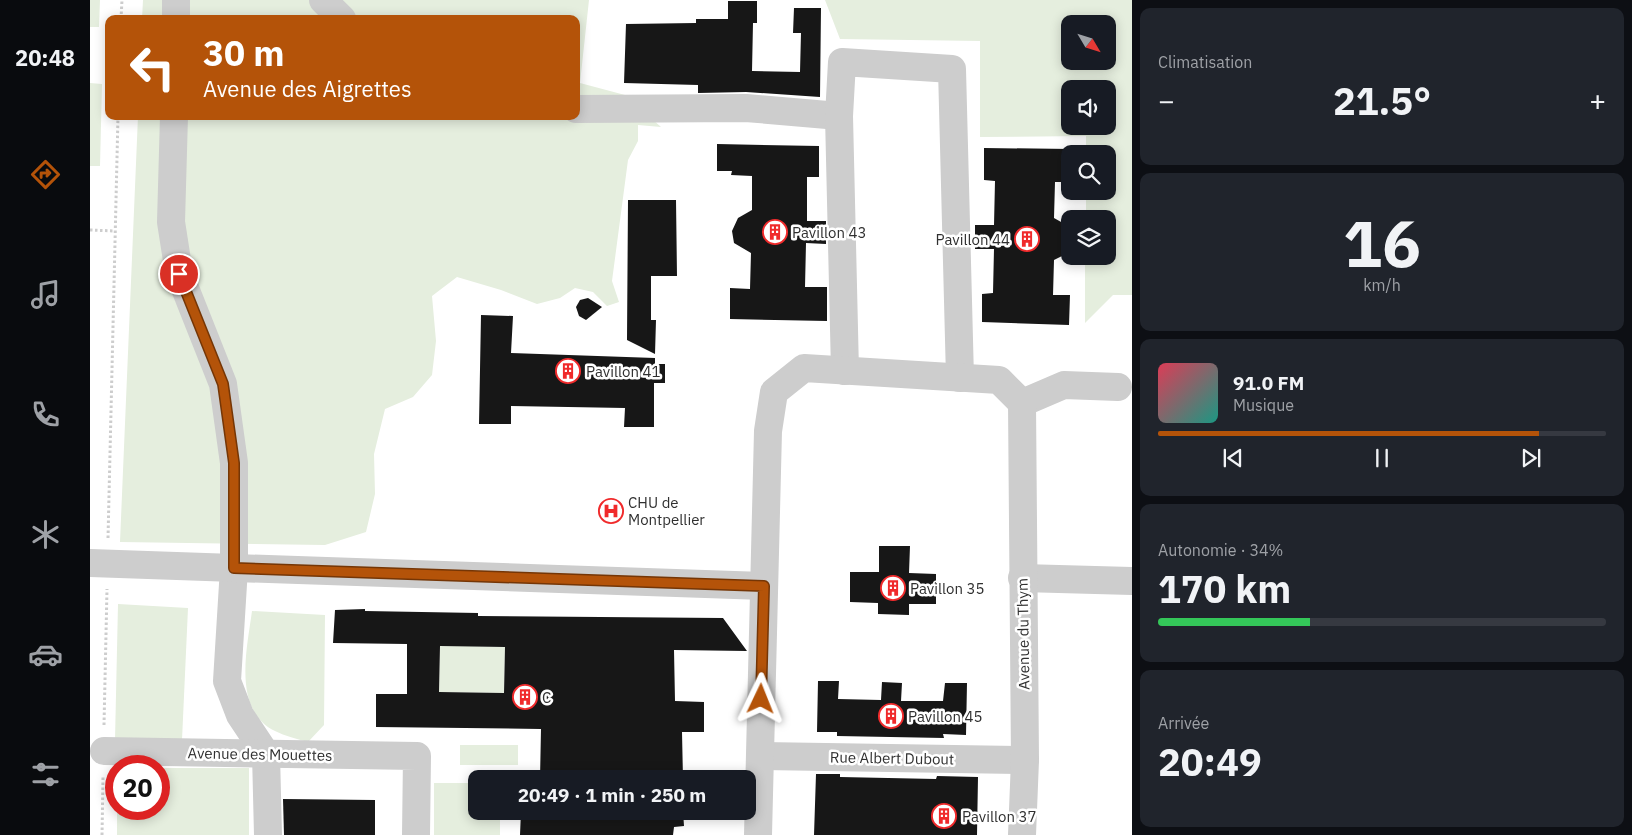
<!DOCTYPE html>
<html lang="fr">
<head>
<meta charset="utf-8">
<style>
	body { margin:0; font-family:"IBM Plex Sans",sans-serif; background:#20242c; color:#f1f3f6; height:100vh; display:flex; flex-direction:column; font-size:19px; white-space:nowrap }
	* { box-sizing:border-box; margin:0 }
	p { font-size:16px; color:#9ea1a6 }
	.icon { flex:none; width:28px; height:28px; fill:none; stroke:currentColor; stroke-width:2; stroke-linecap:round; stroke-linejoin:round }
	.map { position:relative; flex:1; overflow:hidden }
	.sheet { display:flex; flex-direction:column; gap:8px; padding:8px; background:#0d0f14; width:500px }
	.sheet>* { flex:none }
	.hud { position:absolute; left:15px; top:15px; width:475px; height:105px; border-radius:10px; box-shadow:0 2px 12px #0003; background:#b45309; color:#fff; overflow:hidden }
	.needle { width:32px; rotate:128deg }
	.tools { position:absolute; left:971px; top:15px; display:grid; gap:10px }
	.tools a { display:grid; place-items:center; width:55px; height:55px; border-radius:10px; background:#171b24; box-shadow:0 2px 12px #0003; font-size:25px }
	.speed { position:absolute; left:15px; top:755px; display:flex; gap:10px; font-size:25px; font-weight:700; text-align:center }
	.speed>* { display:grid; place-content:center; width:65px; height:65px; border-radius:50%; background:#171b24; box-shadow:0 2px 12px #0003; line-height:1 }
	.speed .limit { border:8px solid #d22; background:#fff; color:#111 }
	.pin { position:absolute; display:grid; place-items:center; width:42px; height:42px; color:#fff; margin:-21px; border:2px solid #fff; border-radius:50%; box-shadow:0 1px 5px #0007 }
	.me { position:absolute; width:55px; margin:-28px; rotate:2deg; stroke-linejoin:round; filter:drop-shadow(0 0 4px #0008) }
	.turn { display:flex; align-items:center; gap:18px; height:105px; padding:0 15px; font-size:22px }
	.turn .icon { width:65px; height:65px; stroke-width:2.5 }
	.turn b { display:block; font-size:35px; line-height:42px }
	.big { font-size:38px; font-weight:700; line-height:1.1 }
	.sheet .tile { flex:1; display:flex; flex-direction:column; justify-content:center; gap:8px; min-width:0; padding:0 18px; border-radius:10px; background:#20242c }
	.sheet .dial { align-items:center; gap:0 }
	.dial b { font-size:65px; line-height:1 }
	.song { display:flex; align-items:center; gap:15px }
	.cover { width:60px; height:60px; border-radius:8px; background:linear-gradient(135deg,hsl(350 70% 55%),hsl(170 70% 35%)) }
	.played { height:5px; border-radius:2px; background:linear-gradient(90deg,#b45309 85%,#363941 85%) }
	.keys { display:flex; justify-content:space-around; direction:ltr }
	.heat { display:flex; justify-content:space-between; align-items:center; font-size:28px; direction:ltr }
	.charge { height:8px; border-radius:4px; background:linear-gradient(90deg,#34c759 34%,#363941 0) }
	.trip { position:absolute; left:378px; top:770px; width:288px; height:50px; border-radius:10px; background:#171b24; box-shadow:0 2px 12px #0003; font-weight:700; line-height:50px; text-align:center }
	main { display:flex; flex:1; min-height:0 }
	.menu { display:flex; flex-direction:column; width:90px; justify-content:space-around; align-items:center; background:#090b0e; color:#9ea1a6 }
	.menu .icon { width:35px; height:35px }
	.menu .active { color:#b45309 }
	.menu b { font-size:22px; color:#f1f3f6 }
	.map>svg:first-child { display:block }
	.green { fill:#e5eede; fill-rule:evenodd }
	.building { fill:#171717; fill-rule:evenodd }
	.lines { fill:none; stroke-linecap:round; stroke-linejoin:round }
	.path { stroke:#cdcdcd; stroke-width:3; stroke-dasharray:2.5 2.5; stroke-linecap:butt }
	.minor { stroke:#cdcdcd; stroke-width:28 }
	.route-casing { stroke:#753606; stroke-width:12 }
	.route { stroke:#b45309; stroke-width:9 }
	.labels { text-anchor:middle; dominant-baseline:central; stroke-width:5; stroke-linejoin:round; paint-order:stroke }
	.poi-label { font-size:15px; fill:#303030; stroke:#fff; text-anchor:start }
	.street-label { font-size:15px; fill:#303030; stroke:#fff }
</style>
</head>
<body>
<main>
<nav class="menu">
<b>20:48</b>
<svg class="icon active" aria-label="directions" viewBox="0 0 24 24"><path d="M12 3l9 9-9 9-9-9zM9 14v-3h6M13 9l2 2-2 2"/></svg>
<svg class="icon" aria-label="music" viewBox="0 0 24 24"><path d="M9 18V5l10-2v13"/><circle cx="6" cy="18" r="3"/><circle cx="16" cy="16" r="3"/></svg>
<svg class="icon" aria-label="phone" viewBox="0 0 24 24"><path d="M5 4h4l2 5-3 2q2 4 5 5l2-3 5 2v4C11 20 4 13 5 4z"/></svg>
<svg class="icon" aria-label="climate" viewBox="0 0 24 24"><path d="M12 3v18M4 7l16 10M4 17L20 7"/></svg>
<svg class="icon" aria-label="car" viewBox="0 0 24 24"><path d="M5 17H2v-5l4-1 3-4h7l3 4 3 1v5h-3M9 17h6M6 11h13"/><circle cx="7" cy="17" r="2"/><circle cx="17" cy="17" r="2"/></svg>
<svg class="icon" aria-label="filters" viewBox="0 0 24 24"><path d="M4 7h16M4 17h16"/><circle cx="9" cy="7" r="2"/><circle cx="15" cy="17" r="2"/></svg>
</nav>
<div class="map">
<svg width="1042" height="835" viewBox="0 0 1042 835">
	<rect width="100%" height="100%" fill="#fff"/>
	<g class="green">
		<polygon points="0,0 10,0 9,27 0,27"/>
		<polygon points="53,0 499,0 490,83 535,95 571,127 548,125 548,141 538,160 522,281 529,302 517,306 503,292 485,288 470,298 447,304 411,290 367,277 342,296 346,341 342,375 323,397 295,409 284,454 285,494 276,532 235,545 30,542 48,116 486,116 486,19 52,19"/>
		<path d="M735,0h307v295h-19l-28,28v-67h23v-37h-22v-28h22v-37h-22v-18l-106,1v-96l-140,-2zM980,24h38v37h-38zM980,89h38v37h-38z"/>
		<polygon points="0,83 12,84 10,166 0,166"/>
		<polygon points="28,604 98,608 92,740 25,740"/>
		<path d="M162,611l73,4 -1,110 -16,17c-11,-3 -23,-6 -33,-11 -43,-21 -28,-82 -23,-120z"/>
		<polygon points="350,645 415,647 414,693 349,692"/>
		<rect x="370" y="745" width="58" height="20"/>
		<polygon points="69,768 159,768 159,835 27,835 27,809 69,809"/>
		<polygon points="344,783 386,783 386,811 401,811 401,819 410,819 410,835 344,835"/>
	</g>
	<g class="building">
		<polygon points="638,1 667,1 667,23 663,23 662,71 710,72 711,33 703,33 704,8 731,8 730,97 656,92 608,93 608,85 534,83 536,24 606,23 606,19 638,19"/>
		<polygon points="627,144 729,146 729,177 717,177 717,221 736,221 736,244 716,243 715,287 737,287 737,321 640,319 640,288 660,289 661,253 644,243 642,231 648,218 662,210 662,176 641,175 642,171 627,171"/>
		<polygon points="894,148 980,149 980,182 965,182 964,218 980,227 980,252 964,260 963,295 980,295 979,325 892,322 892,294 903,293 904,249 885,249 885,225 904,225 905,181 894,180"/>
		<polygon points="538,200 586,200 587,276 561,276 561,320 566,320 565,354 537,340"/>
		<polygon points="498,298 512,307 496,320 489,316 486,307 490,300"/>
		<polygon points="391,315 423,316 421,353 565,358 565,364 575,364 575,383 564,383 564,427 534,427 535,408 421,406 421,424 389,424"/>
		<polygon points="789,546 820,546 819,573 846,574 846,604 819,604 819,615 788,614 788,603 760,602 760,572 789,572"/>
		<path d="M275,609v2l113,2v3l245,2 24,33 -73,-1 1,51 29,1v30h-22l1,47h-143l1,-50 -165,-2v-33h31v-50l-74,-1 2,-33zM350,646l65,1 -1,46 -65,-1z"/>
		<polygon points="728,681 749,681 748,699 791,700 792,682 812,683 811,701 853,701 855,683 877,683 876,735 853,734 854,738 747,736 747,732 727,732"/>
		<polygon points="726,774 750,774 750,777 846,779 847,776 888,777 887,835 724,835"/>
		<polygon points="193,799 285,800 285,835 194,835"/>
		<polygon points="431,811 593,811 594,826 584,827 583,835 430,835"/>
	</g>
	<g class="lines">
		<g class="path">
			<polyline points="31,19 32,0"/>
			<polyline points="0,230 25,231"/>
			<polyline points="18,538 28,116"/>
			<polyline points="14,725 17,589"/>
			<polyline points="12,835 13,777"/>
		</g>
		<g class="minor">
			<polyline points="233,0 252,19"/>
			<polyline points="86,19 86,0"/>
			<polyline points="486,109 656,108 749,116"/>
			<polyline points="84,116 81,222 89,273 133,384 144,463 144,568 137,681 150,715 176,754 178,835"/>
			<polyline points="755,371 749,116 752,62 862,69 870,378"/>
			<polyline points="932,403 974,385 1028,387"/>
			<polyline points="0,563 674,586"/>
			<polyline points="932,578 1042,581"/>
			<polyline points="14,751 327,756 326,835"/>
			<polyline points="670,756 935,760"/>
			<polyline points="668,835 678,431 684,392 714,368 909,380 932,403 935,760 932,835"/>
		</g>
	</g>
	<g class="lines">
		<defs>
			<polyline id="route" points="89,274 133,384 144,463 144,568 674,586 671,699"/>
		</defs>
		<use href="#route" class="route-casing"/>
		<use href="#route" class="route"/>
	</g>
	<defs>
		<symbol id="building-ring" viewBox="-11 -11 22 22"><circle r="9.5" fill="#fff" stroke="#f02a2b" stroke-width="1.5"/><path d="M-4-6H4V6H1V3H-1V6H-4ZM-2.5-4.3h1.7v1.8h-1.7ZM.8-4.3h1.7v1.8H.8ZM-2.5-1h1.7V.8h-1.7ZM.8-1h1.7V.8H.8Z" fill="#f02a2b"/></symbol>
		<symbol id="hospital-ring" viewBox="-11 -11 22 22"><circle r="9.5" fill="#fff" stroke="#f02a2b" stroke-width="1.5"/><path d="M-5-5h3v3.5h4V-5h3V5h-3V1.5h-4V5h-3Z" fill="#f02a2b"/></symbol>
	</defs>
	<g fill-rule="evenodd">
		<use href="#building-ring" x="671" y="218" width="28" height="28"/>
		<use href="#building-ring" x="923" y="225" width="28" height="28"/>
		<use href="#building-ring" x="464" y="357" width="28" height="28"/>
		<use href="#hospital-ring" x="507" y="497" width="28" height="28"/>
		<use href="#building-ring" x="789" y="574" width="28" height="28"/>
		<use href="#building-ring" x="421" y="683" width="28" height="28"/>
		<use href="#building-ring" x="787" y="702" width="28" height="28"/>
		<use href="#building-ring" x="840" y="802" width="28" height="28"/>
	</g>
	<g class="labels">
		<g class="poi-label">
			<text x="702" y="232">Pavillon 43</text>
			<text x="920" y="239" text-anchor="end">Pavillon 44</text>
			<text x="496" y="371">Pavillon 41</text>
			<text x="538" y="502">CHU de<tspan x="538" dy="17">Montpellier</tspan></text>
			<text x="820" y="588">Pavillon 35</text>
			<text x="452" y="697">C</text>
			<text x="818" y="716">Pavillon 45</text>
			<text x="872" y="816">Pavillon 37</text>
		</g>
		<g class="street-label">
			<text transform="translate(933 634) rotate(-91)">Avenue du Thym</text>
			<text transform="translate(170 754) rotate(1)">Avenue des Mouettes</text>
			<text transform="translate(802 758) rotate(1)">Rue Albert Dubout</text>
		</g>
	</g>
</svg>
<div class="tools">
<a><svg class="needle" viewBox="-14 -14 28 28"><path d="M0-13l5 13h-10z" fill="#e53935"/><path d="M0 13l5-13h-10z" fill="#9ea1a6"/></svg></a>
<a><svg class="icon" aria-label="sound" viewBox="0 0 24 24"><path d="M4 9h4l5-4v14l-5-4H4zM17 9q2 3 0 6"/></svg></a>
<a><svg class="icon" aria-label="search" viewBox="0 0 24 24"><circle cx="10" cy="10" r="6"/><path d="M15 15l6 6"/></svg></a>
<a><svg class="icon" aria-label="layers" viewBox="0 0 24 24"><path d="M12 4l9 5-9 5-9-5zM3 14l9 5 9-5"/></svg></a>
</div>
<div class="speed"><div class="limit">20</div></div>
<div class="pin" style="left:89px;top:274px;background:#d93025"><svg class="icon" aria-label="arrive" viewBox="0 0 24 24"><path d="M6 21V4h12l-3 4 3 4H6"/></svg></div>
<svg class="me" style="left:671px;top:699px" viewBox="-20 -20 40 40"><path d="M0-17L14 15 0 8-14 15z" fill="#b45309" stroke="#fff" stroke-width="4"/></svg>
<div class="trip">20:49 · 1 min · 250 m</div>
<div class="hud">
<div class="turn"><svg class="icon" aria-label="left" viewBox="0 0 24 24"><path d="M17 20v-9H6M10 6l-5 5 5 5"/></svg><div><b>30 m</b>Avenue des Aigrettes</div></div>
</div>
</div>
<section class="sheet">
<div class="tile"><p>Climatisation</p>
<div class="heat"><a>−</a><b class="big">21.5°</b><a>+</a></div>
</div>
<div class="tile dial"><b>16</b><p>km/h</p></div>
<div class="tile">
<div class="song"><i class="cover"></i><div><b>91.0 FM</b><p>Musique</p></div></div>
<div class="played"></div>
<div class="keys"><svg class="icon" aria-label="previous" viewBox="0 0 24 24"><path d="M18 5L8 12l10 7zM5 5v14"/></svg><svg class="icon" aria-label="pause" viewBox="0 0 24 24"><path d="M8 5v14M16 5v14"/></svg><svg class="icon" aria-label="next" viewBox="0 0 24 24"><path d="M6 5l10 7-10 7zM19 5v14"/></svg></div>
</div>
<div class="tile"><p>Autonomie · 34%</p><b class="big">170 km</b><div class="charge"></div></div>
<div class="tile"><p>Arrivée</p><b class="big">20:49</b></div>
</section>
</main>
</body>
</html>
